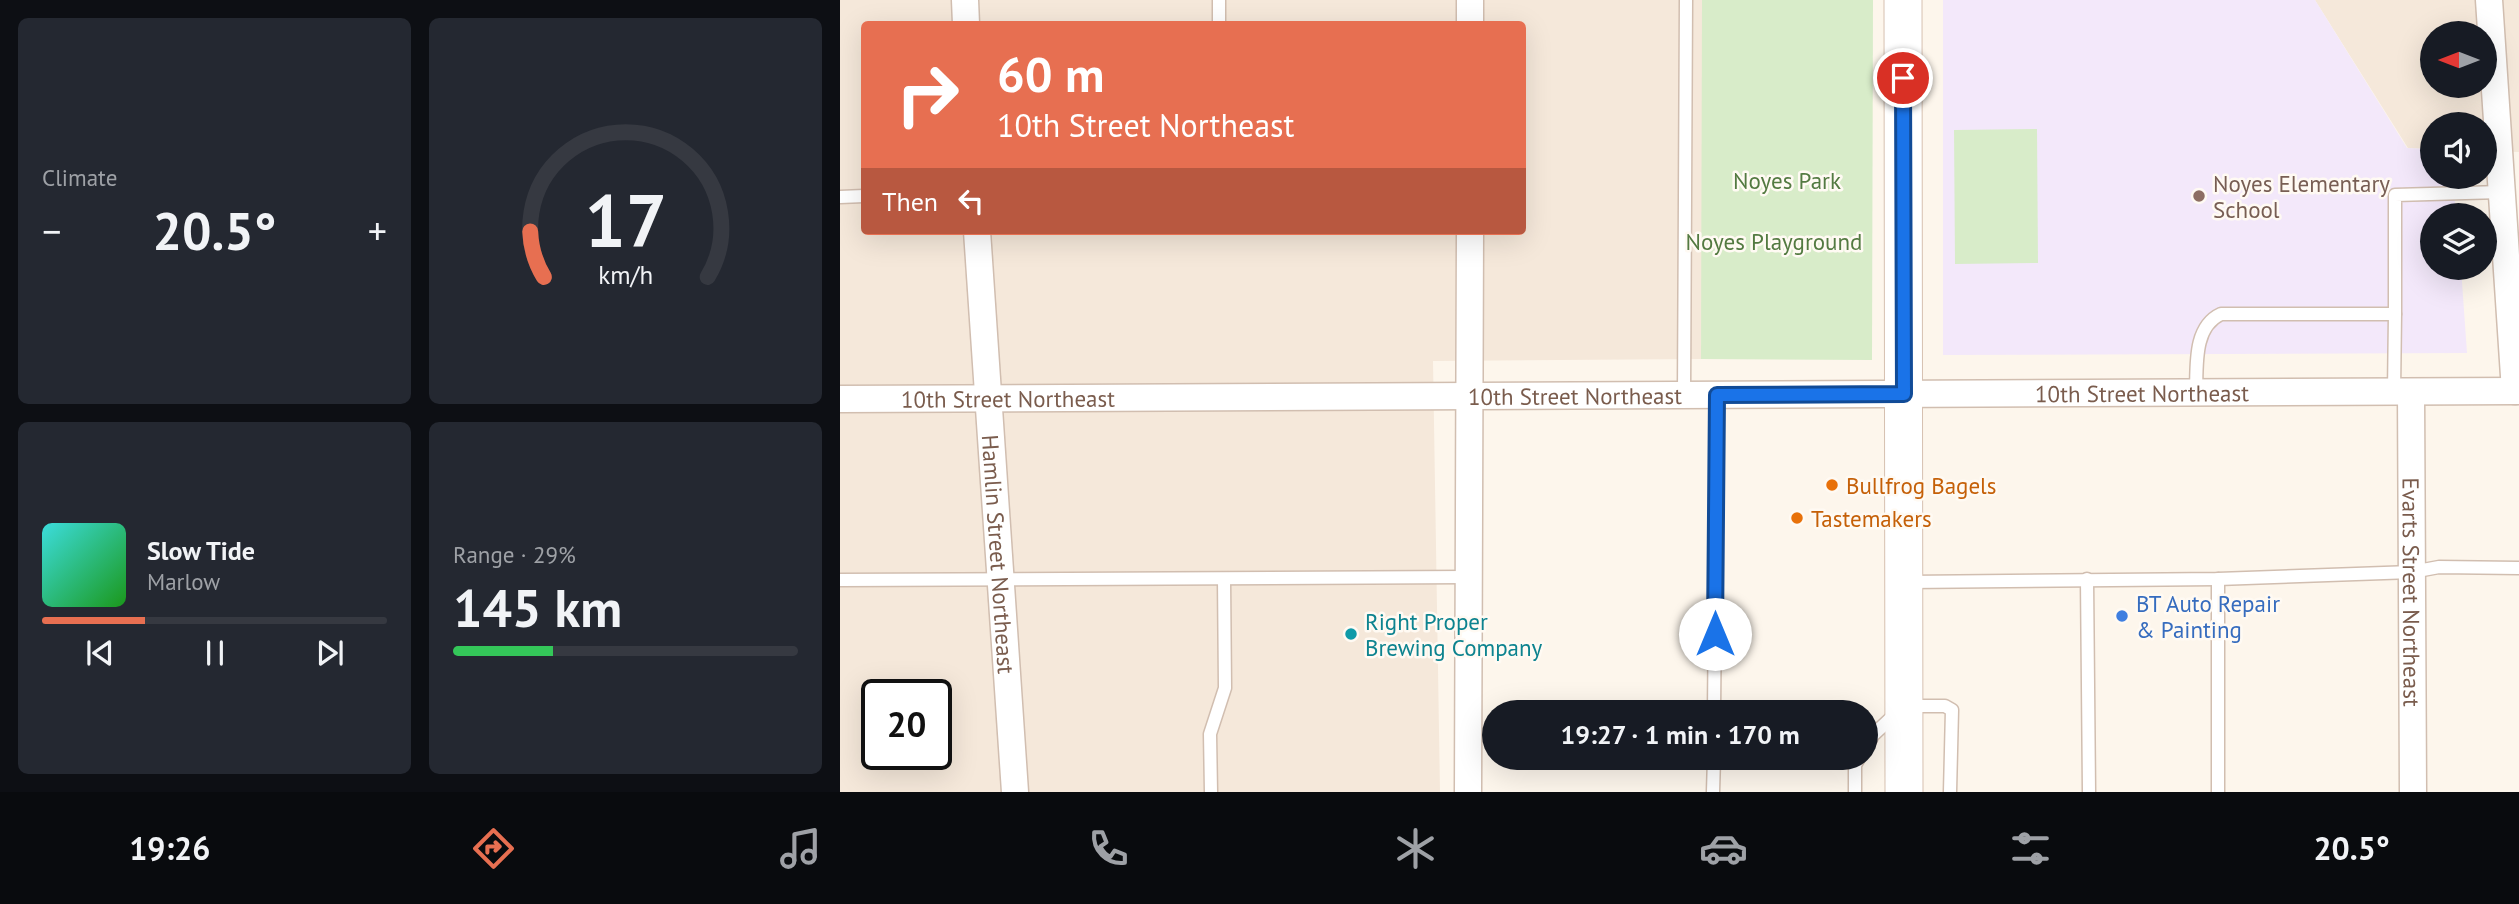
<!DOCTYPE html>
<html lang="en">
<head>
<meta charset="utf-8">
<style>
	body { margin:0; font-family:"PT Sans",sans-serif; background:#242831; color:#f1f3f6; height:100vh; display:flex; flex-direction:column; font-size:26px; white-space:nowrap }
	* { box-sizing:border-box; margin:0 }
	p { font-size:23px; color:#9ea1a6 }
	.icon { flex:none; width:38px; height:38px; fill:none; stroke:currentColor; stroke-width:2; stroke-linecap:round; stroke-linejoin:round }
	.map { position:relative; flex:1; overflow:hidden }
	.drawer { display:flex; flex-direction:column; gap:18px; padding:18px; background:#0d0f14; width:840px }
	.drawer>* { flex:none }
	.banner { position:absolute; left:21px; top:21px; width:665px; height:214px; border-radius:7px; box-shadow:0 7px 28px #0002; background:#e76f51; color:#fff; overflow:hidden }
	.needle { width:46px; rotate:270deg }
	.buttons { position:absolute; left:1580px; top:21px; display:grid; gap:14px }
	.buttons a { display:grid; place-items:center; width:77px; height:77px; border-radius:50%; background:#171b24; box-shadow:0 7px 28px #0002; font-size:35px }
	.speed { position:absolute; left:21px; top:679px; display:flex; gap:14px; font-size:35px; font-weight:700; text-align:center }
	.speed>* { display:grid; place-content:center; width:91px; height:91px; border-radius:50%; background:#171b24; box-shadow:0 7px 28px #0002; line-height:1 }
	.speed .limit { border:4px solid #111; border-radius:10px; background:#fff; color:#111 }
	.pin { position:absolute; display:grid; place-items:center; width:60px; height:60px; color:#fff; margin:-30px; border:4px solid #fff; border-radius:50%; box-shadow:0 2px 7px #0007 }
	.me { position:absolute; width:77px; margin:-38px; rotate:0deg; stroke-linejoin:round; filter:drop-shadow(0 0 5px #0008) }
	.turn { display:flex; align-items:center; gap:24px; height:147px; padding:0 21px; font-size:32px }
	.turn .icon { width:91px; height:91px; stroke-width:2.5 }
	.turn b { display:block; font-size:49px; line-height:60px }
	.then { display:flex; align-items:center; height:66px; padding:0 21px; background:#0003; gap:14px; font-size:26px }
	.big { font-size:52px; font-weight:700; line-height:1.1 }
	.drawer .card { flex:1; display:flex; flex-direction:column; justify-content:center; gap:10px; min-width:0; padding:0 24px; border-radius:10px; background:#242831 }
	.drawer .dial { align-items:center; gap:0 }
	.dial svg { height:182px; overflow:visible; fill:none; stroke:#363941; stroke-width:7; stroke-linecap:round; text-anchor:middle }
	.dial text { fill:#f1f3f6; stroke:none }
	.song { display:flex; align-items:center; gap:21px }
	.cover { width:84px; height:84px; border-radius:10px; background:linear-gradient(135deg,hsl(180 70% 55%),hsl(120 70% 35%)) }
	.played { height:7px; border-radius:4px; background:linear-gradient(90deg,#e76f51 30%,#363941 30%) }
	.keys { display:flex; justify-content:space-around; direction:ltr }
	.heat { display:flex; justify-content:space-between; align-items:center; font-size:38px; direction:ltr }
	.charge { height:10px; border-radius:5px; background:linear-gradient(90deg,#34c759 29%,#363941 0) }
	.drawer .tiles { flex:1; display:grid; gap:18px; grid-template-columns:repeat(2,1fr) }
	.trip { position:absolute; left:642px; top:700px; width:396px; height:70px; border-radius:35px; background:#171b24; box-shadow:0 7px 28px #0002; font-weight:700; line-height:70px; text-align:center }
	.menu { display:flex; height:112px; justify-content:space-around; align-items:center; background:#090b0e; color:#9ea1a6 }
	.menu .icon { width:49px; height:49px }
	.menu .on { color:#e76f51 }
	.menu b { font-size:32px; color:#f1f3f6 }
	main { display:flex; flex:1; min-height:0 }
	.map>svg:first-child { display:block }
	.residential { fill:#f5e8da; fill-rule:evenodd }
	.education { fill:#f3e8fa }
	.green { fill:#d8ecc9 }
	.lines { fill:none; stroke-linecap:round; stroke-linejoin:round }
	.lane-casing { stroke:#d1beb0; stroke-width:15 }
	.street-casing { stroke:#d1beb0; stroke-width:29 }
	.secondary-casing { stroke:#d6c0b0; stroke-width:39 }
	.lane { stroke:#fff; stroke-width:12 }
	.street { stroke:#fff; stroke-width:26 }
	.secondary { stroke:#fff; stroke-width:37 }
	.route-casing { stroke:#114b97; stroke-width:18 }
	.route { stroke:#1a73e8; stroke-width:12 }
	.education-dot { fill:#8d6e63; stroke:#fffaf3; stroke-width:2.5 }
	.food-dot { fill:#e8710a; stroke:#fffaf3; stroke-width:2.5 }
	.shop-dot { fill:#3f7fe0; stroke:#fffaf3; stroke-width:2.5 }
	.culture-dot { fill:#0f9aa8; stroke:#fffaf3; stroke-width:2.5 }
	.labels { text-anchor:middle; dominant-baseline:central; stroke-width:5; stroke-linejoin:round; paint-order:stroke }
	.park-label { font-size:23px; fill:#537a41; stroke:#fffaf3 }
	.education-label { font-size:23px; fill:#785e54; stroke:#fffaf3; text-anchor:start }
	.street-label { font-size:23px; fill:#7a5c4d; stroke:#fffaf3 }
	.food-label { font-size:23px; fill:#c56008; stroke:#fffaf3; text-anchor:start }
	.shop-label { font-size:23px; fill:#366cbe; stroke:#fffaf3; text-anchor:start }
	.culture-label { font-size:23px; fill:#0d838f; stroke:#fffaf3; text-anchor:start }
</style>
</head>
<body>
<main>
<section class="drawer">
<div class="tiles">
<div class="card"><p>Climate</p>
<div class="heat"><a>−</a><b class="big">20.5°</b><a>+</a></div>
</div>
<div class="card dial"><svg viewBox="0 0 100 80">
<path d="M14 69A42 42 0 1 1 86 69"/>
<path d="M14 69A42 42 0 0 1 8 49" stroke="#e76f51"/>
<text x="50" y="56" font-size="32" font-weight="700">17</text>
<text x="50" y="72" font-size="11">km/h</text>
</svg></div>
<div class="card">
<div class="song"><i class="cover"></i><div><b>Slow Tide</b><p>Marlow</p></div></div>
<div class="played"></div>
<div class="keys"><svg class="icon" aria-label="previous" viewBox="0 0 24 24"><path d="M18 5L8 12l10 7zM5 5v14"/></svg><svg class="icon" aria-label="pause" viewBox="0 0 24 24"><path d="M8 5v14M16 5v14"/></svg><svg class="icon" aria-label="next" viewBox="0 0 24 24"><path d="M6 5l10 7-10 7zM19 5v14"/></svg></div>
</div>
<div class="card"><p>Range · 29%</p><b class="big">145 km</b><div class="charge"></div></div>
</div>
</section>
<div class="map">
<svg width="1679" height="792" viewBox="0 0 1679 792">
	<rect width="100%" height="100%" fill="#fdf6ec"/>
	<g class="residential">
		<path d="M0,0h868l-7,359 -268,2 7,431h-600zM24,24h658v207h-658zM37,695h59v59h-59z"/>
		<path d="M1475,0h204v152l-34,-1v-27h-53v25l-24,-1zM1592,33h53v53h-53z"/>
	</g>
	<polygon class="education" points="1103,0 1475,0 1567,148 1592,149 1592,177 1613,177 1616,215 1592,215 1592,268 1621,268 1627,353 1103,355"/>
	<g class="green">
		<polygon points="862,0 1033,0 1032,360 861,359"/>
		<polygon points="1197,129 1198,263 1115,264 1114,130"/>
	</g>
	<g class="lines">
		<defs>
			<g id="lane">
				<polyline points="379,0 379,24"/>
				<polyline points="0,197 24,196"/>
				<polyline points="1554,392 1555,314"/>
				<path d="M1356,393c1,-27 -3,-66 25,-79h174v-119l106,-3"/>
				<polyline points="844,395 846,0"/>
				<polyline points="1247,579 1249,792"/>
				<polyline points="0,580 628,577"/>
				<polyline points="1068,582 1378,579 1572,572 1599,567 1679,568"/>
				<polyline points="874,712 877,395"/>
				<polyline points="1026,748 1033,735 1064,706 1105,706 1112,710 1110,792"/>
				<polyline points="371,792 370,734 385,688 384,579"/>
				<polyline points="873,792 874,758"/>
				<polyline points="1015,792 1015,765 1019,758"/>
				<polyline points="1378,792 1378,579"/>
			</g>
			<g id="street">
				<polyline points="125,0 126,24"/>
				<polyline points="630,0 630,24"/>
				<polyline points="1649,0 1675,391"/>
				<path id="s1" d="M137,231l38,561"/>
				<path id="s2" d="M1571,392l2,400"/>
				<path id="s3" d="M0,399l1679,-8"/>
				<polyline points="628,792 630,231"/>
			</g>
			<polyline id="secondary" points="1063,0 1064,792"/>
		</defs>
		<use href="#lane" class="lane-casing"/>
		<use href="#street" class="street-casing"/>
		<use href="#secondary" class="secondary-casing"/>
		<use href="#lane" class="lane"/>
		<use href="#street" class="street"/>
		<use href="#secondary" class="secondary"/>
	</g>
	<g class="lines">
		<defs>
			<polyline id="route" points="875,634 877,395 1064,394 1063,78"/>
		</defs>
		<use href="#route" class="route-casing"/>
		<use href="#route" class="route"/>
	</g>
	<circle class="education-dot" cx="1359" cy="196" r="7"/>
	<g class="food-dot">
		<circle cx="992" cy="485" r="7"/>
		<circle cx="957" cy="518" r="7"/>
	</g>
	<circle class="shop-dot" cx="1282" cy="616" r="7"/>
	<circle class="culture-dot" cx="511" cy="634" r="7"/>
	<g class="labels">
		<g class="park-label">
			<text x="947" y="180">Noyes Park</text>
			<text x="934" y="241">Noyes Playground</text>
		</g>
		<g class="education-label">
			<text x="1373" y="183">Noyes Elementary<tspan x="1373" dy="26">School</tspan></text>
		</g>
		<g class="street-label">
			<text stroke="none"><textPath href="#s3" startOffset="1302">10th Street Northeast</textPath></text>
			<text stroke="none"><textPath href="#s3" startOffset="735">10th Street Northeast</textPath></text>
			<text stroke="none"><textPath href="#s3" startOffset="168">10th Street Northeast</textPath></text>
			<text stroke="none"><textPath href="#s1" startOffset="324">Hamlin Street Northeast</textPath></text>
			<text stroke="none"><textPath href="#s2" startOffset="200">Evarts Street Northeast</textPath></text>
		</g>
		<g class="food-label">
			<text x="1006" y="485">Bullfrog Bagels</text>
			<text x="971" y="518">Tastemakers</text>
		</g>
		<g class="shop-label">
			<text x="1296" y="603">BT Auto Repair<tspan x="1296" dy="26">&amp; Painting</tspan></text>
		</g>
		<g class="culture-label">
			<text x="525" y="621">Right Proper<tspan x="525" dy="26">Brewing Company</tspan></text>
		</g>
	</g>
</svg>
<div class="buttons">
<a><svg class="needle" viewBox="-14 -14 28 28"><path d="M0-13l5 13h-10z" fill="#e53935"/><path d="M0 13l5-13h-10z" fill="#9ea1a6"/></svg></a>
<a><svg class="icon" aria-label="sound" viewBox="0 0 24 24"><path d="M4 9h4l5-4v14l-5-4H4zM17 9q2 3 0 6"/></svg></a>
<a><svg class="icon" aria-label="layers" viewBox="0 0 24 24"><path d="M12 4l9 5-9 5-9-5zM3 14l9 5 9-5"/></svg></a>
</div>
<div class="speed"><div class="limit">20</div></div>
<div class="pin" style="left:1063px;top:78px;background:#d93025"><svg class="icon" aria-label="arrive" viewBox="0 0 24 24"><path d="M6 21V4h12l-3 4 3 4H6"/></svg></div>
<svg class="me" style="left:875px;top:634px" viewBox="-20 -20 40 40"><circle r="19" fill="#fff"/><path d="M0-13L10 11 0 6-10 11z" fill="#1a73e8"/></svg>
<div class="trip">19:27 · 1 min · 170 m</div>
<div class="banner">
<div class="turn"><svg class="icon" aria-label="right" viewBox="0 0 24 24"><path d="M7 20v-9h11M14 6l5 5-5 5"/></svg><div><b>60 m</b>10th Street Northeast</div></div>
<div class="then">Then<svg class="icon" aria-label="left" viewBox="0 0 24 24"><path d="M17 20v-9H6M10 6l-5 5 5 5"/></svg></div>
</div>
</div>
</main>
<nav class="menu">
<b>19:26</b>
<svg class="icon on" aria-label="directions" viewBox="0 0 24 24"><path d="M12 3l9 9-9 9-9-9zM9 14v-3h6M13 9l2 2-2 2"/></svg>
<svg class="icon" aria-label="music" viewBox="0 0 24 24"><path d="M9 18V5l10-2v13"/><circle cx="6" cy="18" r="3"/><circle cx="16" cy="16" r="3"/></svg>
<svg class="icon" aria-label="phone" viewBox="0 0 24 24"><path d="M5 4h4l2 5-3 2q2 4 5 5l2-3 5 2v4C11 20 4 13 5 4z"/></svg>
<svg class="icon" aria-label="climate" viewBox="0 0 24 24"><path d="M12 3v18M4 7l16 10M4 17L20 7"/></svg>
<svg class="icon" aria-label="car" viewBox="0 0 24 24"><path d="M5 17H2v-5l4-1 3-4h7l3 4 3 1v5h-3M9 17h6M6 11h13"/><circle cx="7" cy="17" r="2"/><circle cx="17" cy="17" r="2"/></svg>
<svg class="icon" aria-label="filters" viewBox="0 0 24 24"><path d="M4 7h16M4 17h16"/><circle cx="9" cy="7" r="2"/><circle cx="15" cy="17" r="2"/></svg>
<b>20.5°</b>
</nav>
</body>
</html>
